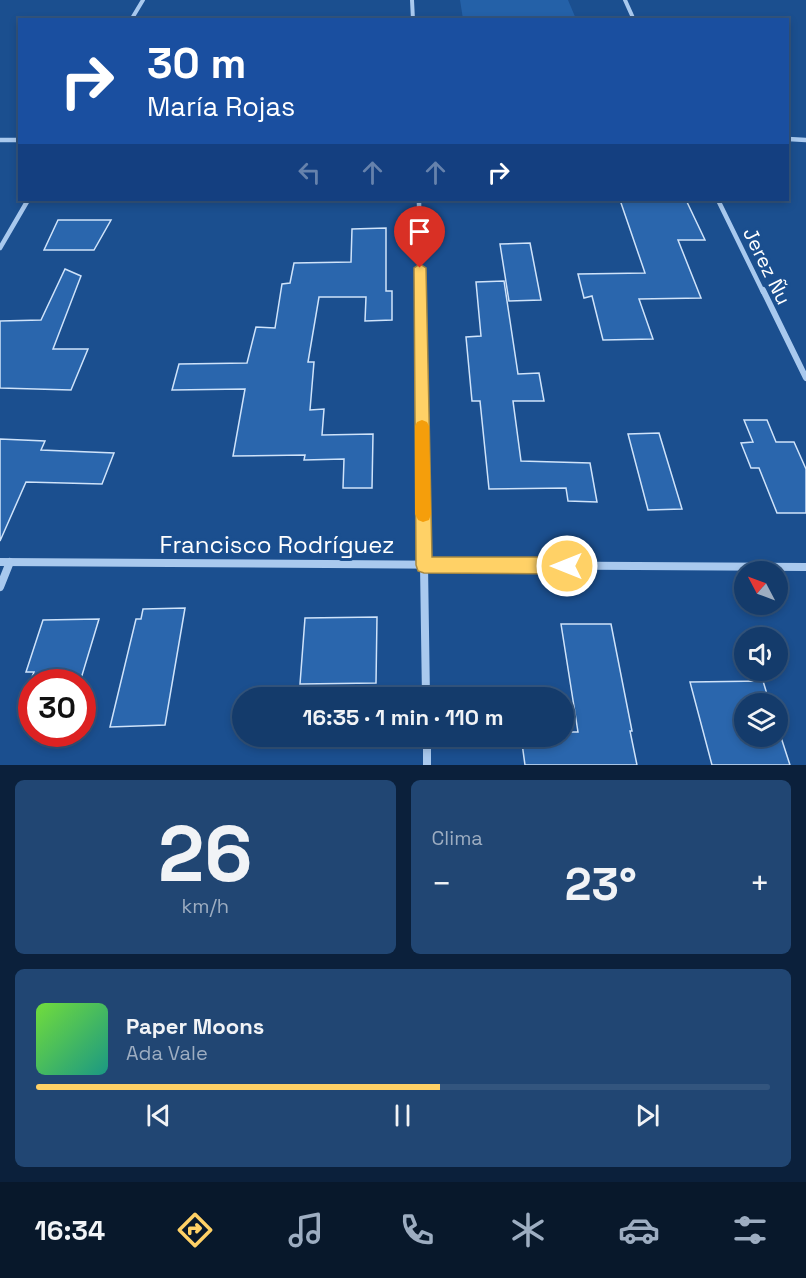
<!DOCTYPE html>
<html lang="es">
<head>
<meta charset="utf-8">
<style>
	body { margin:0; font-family:"Space Grotesk",sans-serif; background:#214673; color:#f1f3f6; height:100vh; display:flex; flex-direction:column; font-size:22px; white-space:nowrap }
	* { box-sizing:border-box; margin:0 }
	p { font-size:20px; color:#9dadc1 }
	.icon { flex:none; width:33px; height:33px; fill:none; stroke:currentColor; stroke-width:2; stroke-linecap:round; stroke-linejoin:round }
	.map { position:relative; height:765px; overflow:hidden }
	.drawer { display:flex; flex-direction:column; gap:15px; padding:15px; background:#0b203b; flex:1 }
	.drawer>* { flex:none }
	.top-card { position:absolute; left:18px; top:18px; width:771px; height:183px; border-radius:0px; box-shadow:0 3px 9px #0003,0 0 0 2px #33557e; background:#1a4fa0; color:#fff; overflow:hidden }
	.needle { width:39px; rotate:311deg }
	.tools { position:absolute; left:734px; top:561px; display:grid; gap:12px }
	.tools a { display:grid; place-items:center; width:54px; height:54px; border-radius:50%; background:#143b6b; box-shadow:0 3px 9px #0003,0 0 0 2px #33557e; font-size:30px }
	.speed { position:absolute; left:18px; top:669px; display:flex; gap:12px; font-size:30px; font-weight:700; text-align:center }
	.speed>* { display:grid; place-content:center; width:78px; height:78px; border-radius:50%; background:#143b6b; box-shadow:0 3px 9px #0003,0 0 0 2px #33557e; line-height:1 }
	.speed .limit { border:9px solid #d22; background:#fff; color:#111 }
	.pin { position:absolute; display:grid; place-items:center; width:51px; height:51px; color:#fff; margin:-62px -26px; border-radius:50% 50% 50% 0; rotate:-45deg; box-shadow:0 0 6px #0007 }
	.pin .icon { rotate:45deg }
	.me { position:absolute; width:66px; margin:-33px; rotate:270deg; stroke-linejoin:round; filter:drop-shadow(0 0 4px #0008) }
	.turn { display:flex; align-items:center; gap:21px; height:126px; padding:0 30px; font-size:27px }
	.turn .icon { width:78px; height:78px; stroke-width:2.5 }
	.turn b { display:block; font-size:42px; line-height:51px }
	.lanes { display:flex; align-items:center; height:57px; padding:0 30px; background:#0003; justify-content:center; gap:30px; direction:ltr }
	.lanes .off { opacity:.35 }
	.big { font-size:45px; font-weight:800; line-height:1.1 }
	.drawer .widget { flex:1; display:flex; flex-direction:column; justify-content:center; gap:9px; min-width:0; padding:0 21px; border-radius:9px; background:#214673 }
	.drawer .dial { align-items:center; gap:0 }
	.dial b { font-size:78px; line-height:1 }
	.song { display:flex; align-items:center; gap:18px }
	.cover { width:72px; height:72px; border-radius:9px; background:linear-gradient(135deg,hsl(100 70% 55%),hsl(170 70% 35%)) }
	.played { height:6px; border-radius:3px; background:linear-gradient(90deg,#ffd166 55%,#33557e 55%) }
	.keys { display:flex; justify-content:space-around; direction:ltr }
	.heat { display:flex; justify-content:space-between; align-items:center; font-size:33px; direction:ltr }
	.drawer .tiles { flex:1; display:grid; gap:15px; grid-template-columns:1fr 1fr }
	.widget:last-child { grid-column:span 2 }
	.trip { position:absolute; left:232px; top:687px; width:342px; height:60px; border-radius:30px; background:#143b6b; box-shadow:0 3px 9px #0003,0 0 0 2px #33557e; font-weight:800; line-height:60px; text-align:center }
	.menu { display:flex; height:96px; justify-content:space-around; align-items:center; background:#08182b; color:#9dadc1 }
	.menu .icon { width:42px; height:42px }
	.menu .current { color:#ffd166 }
	.menu b { font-size:27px; color:#f1f3f6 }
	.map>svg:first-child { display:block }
	.green { fill:#2461a8 }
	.building { fill:#2a66ad; stroke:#cfe3fa; stroke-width:1.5 }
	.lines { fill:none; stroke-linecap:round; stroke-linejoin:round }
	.minor-far3 { stroke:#a9c9ee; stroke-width:4 }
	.minor-far2 { stroke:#a9c9ee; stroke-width:4.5 }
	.minor-far1 { stroke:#a9c9ee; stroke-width:6 }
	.minor { stroke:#a9c9ee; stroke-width:8 }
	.route { fill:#ffd166; stroke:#a68842; stroke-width:1.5 }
	.slow { fill:#f59e0b }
	.labels { text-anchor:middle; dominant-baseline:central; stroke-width:6; stroke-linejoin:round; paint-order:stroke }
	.street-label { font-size:20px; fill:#fff; stroke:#1b4f8f }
	.near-street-label { font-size:24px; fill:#fff; stroke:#1b4f8f }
</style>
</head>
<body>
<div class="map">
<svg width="806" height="765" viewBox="0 0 806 765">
	<rect width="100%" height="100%" fill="#1b4f8f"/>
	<polygon class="green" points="460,0 568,0 576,19 463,19"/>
	<g class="building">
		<polygon points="620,200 686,200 705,240 678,240 701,298 639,299 653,339 603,340 592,296 584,298 578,274 645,273"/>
		<polygon points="58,220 111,220 94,250 44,250"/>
		<polygon points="386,228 386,291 392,291 392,320 365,321 366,297 319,297 308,362 314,362 310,410 324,409 322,435 373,434 372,488 343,488 344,459 304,460 305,455 233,456 245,389 172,390 179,364 247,363 256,327 275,328 282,284 290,283 294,263 351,262 352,229"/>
		<polygon points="530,243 541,300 509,301 500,244"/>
		<polygon points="65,269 81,276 53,349 88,349 71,390 0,388 0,321 41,320"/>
		<polygon points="504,281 518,374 539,373 544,401 513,401 521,461 590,463 597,502 568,501 566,488 489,489 480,401 472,401 466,337 481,336 476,282"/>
		<polygon points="744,420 767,420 776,442 794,442 806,469 806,513 777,513 759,468 751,468 741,443 753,442"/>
		<polygon points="659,433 682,509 648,510 628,434"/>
		<polygon points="0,439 45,441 41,450 114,453 102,484 26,482 0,541"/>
		<polygon points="185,608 165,725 110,727 136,619 141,619 143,609"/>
		<polygon points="377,617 376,683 300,684 305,618"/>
		<polygon points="99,619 80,682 30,682 34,672 26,672 43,620"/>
		<polygon points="561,624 611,624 632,731 630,731 637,765 525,765 521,736 564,736 564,732 578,732"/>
		<polygon points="763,681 770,704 744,704 744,736 777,736 777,725 790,765 712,765 690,682"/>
	</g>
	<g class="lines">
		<g class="minor-far3">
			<polyline points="412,0 413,20"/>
			<polyline points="625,0 634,20"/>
			<polyline points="131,20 143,0"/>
		</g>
		<g class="minor-far2">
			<polyline points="788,139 806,140"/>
			<polyline points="0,140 20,140"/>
			<polyline points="419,200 420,292"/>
			<polyline points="718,200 763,292"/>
			<polyline points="0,248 28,200"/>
		</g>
		<g class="minor-far1">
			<polyline points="420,290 423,500"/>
			<polyline points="763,290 806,378"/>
		</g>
		<g class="minor">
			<polyline points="423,498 426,698"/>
			<polyline points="0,562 806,567"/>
			<polyline points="0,587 10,562"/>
			<polyline points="427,736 427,765"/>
		</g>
	</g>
	<polygon class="route" points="420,264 426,268 432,557 567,557 573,560 576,566 573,571 567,574 424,573 418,571 416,565 414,268"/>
	<polygon class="slow" points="422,420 427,422 429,426 431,514 429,520 423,522 418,520 415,514 415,426 417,422"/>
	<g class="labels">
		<g class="street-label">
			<text transform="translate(767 266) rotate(64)">Jerez Ñu</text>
		</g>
		<g class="near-street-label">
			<text x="277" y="544">Francisco Rodríguez</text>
		</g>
	</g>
</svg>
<div class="tools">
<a><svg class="needle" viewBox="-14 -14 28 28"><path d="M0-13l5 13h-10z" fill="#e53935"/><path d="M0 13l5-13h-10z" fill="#9dadc1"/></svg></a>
<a><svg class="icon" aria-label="sound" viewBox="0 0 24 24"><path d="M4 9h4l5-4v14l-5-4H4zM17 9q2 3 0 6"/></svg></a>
<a><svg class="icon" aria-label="layers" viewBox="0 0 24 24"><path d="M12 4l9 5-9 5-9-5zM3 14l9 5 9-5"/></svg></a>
</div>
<div class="speed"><div class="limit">30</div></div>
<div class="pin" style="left:420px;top:268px;background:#d93025"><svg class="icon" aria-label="arrive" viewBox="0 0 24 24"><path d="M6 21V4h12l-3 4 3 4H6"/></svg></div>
<svg class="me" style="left:567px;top:566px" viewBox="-20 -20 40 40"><circle r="17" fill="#ffd166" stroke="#fff" stroke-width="3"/><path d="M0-11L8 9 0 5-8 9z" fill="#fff"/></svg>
<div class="trip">16:35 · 1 min · 110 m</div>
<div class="top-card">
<div class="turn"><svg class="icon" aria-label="right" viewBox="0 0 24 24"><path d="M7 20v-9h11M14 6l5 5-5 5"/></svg><div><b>30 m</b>María Rojas</div></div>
<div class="lanes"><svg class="icon off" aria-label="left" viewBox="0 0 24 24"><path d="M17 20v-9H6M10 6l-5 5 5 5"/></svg><svg class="icon off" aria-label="ahead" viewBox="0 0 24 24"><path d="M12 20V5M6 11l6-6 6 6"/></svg><svg class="icon off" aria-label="ahead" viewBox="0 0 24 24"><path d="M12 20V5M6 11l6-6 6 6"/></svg><svg class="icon" aria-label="right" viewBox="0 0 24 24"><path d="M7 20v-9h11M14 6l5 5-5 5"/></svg></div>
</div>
</div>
<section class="drawer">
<div class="tiles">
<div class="widget dial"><b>26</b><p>km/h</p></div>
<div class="widget"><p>Clima</p>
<div class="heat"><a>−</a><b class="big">23°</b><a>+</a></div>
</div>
<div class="widget">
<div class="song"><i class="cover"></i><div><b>Paper Moons</b><p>Ada Vale</p></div></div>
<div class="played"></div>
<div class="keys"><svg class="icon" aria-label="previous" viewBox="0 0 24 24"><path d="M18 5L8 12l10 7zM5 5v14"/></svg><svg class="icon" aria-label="pause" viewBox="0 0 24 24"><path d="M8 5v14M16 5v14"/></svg><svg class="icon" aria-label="next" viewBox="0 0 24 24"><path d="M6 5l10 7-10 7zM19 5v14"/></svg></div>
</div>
</div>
</section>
<nav class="menu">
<b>16:34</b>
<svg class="icon current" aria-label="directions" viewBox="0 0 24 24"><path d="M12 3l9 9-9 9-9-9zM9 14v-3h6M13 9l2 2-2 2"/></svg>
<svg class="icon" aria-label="music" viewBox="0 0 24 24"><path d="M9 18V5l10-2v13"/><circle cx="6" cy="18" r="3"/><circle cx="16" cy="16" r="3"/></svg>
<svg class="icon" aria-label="phone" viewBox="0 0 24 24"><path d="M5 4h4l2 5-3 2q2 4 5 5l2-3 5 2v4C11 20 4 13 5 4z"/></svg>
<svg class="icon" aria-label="climate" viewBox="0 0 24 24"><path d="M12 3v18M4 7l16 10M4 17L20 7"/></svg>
<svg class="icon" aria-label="car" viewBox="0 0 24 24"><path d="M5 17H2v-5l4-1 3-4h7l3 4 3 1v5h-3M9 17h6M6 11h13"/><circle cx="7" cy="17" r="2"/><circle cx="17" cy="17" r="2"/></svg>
<svg class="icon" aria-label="filters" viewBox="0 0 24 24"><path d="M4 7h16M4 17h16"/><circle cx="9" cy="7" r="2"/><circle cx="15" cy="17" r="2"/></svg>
</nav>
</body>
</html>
